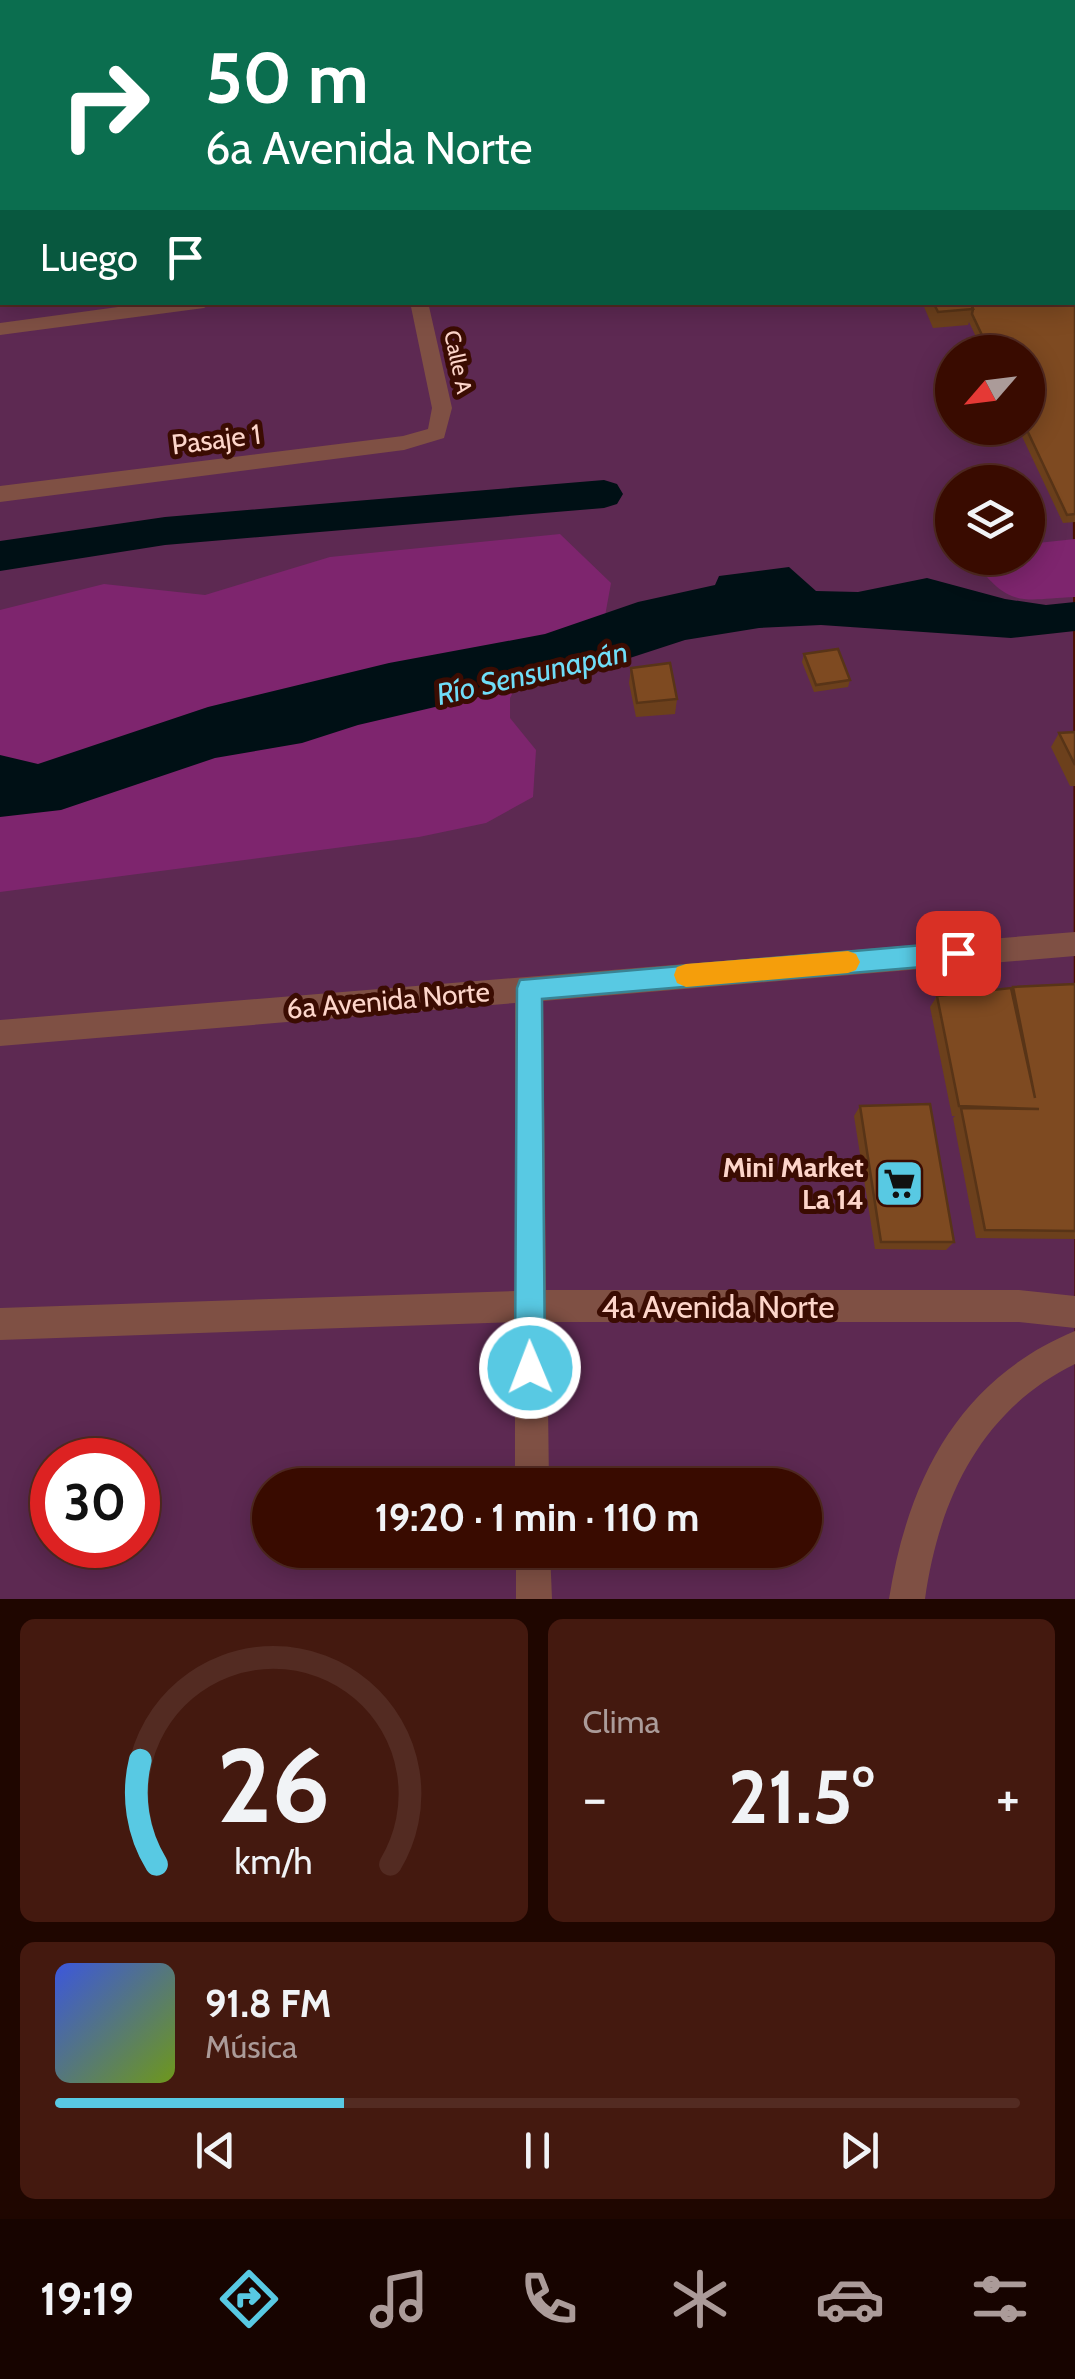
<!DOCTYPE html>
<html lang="es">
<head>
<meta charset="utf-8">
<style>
	body { margin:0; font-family:Cabin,sans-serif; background:#44190f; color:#f1f3f6; height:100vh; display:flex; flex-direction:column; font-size:38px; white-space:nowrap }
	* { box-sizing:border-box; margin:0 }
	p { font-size:32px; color:#ab9b99 }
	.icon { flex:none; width:55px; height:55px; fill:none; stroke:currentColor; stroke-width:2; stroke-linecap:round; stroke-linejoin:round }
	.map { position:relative; height:1599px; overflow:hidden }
	.side { display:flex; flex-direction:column; gap:20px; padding:20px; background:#1f0600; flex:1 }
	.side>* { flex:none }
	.hud { position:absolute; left:0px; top:0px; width:1075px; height:305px; box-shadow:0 5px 25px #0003,0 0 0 2px #532b22; background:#0b6e4f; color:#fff; overflow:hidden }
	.needle { width:65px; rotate:242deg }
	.controls { position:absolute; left:935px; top:335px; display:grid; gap:20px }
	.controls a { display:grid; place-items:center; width:110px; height:110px; border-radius:50%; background:#390b00; box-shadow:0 5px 25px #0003,0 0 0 2px #532b22; font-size:50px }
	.speed { position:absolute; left:30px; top:1438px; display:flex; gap:20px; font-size:50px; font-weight:700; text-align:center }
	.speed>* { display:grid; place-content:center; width:130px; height:130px; border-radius:50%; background:#390b00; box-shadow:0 5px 25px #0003,0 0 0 2px #532b22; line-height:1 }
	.speed .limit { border:15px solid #d22; background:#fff; color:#111 }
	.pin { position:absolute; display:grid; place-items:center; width:85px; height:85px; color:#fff; margin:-42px; border-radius:20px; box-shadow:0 5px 15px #0006 }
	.me { position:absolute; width:110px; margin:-55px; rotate:359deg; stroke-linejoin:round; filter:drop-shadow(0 0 8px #0008) }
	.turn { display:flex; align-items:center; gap:35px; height:210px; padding:0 40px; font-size:45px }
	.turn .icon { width:130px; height:130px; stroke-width:2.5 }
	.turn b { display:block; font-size:70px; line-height:85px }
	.then { display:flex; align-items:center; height:95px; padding:0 40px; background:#0003; gap:20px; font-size:38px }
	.big { font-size:75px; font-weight:700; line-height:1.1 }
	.side .card { flex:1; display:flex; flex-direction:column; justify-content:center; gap:15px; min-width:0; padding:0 35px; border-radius:15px; background:#44190f }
	.side .dial { align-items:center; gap:0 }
	.dial svg { height:260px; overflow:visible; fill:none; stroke:#532b22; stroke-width:7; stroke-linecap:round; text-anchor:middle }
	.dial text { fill:#f1f3f6; stroke:none }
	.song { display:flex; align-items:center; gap:30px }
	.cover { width:120px; height:120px; border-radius:15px; background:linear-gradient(135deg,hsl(230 70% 55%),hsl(80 70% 35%)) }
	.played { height:10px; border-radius:5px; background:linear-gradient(90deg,#58c9e3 30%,#532b22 30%) }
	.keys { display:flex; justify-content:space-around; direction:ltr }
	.heat { display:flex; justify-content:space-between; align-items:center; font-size:55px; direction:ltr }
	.side .tiles { flex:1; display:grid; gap:20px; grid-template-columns:1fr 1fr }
	.card:last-child { grid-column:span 2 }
	.trip { position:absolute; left:252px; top:1468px; width:570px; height:100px; border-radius:50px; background:#390b00; box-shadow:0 5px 25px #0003,0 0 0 2px #532b22; font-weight:700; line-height:100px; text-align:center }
	.menu { display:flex; height:160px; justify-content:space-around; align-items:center; background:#170400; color:#ab9b99 }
	.menu .icon { width:70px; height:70px }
	.menu .active { color:#58c9e3 }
	.menu b { font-size:45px; color:#f1f3f6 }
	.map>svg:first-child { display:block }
	.green { fill:#5d2952; fill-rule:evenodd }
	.forest { fill:#7e256e }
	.water { fill:#001015 }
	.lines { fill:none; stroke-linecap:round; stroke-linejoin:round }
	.canal { fill:#001015; fill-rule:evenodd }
	.street { fill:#7f5044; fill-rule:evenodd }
	.secondary { fill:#b06552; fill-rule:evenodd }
	.wall { fill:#6c401c }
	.shaded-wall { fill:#583417 }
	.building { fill:#7e4a21; stroke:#583417; stroke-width:2.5 }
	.route { fill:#58c9e3; stroke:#398394; stroke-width:2.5 }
	.slow { fill:#f59e0b }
	.labels { text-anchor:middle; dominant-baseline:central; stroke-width:10; stroke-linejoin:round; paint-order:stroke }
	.far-street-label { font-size:22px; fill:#fdd5ca; stroke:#3b0c02 }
	.street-label { font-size:28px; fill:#fdd5ca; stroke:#3b0c02 }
	.poi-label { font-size:28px; font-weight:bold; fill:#fdd5ca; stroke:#3b0c02; text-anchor:end }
	.water-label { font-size:30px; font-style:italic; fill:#6fddf8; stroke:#3b0c02 }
	.near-street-label { font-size:32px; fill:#fdd5ca; stroke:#3b0c02 }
</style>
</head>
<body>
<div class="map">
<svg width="1075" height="1599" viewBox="0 0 1075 1599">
	<rect width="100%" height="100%" fill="#4c0f00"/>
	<path class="green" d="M1072,76l3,1523h-1075v-1405l2,108h1070zM952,352h76v76h-76zM952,482h76v76h-76zM52,1460h86v85h-86zM270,1485h535v65h-535z"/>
	<g class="forest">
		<polygon points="560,534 611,583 603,627 537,647 510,698 510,718 536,750 533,797 486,823 419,837 0,892 0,610 104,584 205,595 330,557"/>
		<path d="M1075,539v58c-50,2 -64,12 -97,-31l11,-8h39v-14z"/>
	</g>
	<polygon class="water" points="789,567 816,591 858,592 927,578 1005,599 1046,605 1075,602 1075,631 1011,638 821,625 759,628 685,640 593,670 358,725 302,743 215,758 61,810 0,817 0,755 38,764 208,707 389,663 545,634 638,602 715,585 719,576"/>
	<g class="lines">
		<polygon class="canal" points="604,480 617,484 623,494 617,504 604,508 165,545 0,571 0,541 165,517"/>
		<g class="street">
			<rect x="221" y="0" width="14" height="2"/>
			<polygon points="572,0 586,0 587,2 573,2"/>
			<rect x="0" y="42" width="2" height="10"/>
			<polygon points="1072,79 1075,80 1075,93 1072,92"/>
			<polygon points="155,302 213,302 204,308 0,335 0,323"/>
			<polygon points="410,302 428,302 452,408 444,438 404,450 0,502 0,486 403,436 428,429 432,408"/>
			<polygon points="1075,932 1075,956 543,1001 546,1290 1019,1290 1075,1296 1075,1328 1019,1322 547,1322 549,1485 515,1485 515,1322 0,1340 0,1308 515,1291 515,1003 0,1046 0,1020"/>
			<path d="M1075,1331v33c-94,46 -136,135 -150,235h-36c19,-120 70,-220 186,-268z"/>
			<polygon points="516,1550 550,1550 552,1599 516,1599"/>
		</g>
		<g class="secondary">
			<rect x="1072" y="53" width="3" height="10"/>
			<rect x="0" y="176" width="2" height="10"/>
		</g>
	</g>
	<g class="wall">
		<polygon points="801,0 873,0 873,2 803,2"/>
		<polygon points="930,0 1075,0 1075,36 1072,37 1072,2 931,2"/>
		<polygon points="1075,197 1075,522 1063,523 1018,428 1028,428 1028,352 983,352 969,322 968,325 933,328 922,302 1072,302"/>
		<polygon points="804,654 850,680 848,687 814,692 802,662"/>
		<polygon points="631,668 677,699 675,714 636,717 629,683"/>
		<polygon points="1075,732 1075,786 1070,786 1051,747 1059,733"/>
		<polygon points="1075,984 1075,1239 976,1238 953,1118 955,1116 952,1116 930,1007 937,996 1011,989 1013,987"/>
		<polygon points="860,1106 954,1242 946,1250 875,1249 854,1116"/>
	</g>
	<g class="shaded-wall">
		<polygon points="810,0 827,0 826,2 810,2"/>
		<polygon points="861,0 873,0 873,2 847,2"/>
		<polygon points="896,0 923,0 922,2 895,2"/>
		<polygon points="1075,9 1075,36 1072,37 1072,10"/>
		<polygon points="0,131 2,131 2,147 0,148"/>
	</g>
	<g class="building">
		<polygon points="420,0 510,0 511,2 417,2"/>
		<polygon points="837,0 861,0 847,2 839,2"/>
		<polygon points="958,0 995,0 997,2 959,2"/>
		<polygon points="1019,0 1075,0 1075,9 1072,10 1072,2 1021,2"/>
		<polygon points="0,104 2,105 2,131 0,131"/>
		<polygon points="1072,193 1075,197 1075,514 1067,515 1026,428 1028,428 1028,352 990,352 972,314 973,309 970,302 1072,302"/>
		<polygon points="933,302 970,302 973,309 938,312"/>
		<polygon points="838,649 850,680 816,685 804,654"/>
		<polygon points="670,663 677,699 637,703 631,668"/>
		<polygon points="1075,732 1075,765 1059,733"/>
		<polygon points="1075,984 1075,1231 985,1230 961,1108 1039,1109 959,1106 937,996 1011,988 1035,1098 1013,987"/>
		<polygon points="930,1104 954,1242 881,1242 860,1106"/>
	</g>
	<polygon class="route" points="958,942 967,945 970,953 967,961 958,964 542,999 545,1368 540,1378 530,1383 520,1378 515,1368 517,988 520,980"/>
	<polygon class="slow" points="848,951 856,954 860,962 856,970 848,973 686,987 677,983 674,975 677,967 686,964"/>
	<defs>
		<symbol id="supermarket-square" viewBox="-11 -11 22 22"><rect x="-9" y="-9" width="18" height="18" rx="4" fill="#58c9e3" stroke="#3b0c02"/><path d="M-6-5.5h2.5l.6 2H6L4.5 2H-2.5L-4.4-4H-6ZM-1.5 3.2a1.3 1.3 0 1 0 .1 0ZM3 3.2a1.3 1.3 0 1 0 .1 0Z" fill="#111"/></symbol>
	</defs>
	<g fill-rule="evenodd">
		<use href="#supermarket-square" x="872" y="1156" width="55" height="55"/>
	</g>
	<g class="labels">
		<g class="far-street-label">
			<text transform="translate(458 362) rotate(78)">Calle A</text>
		</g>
		<g class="street-label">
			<text transform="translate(216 439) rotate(-7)">Pasaje 1</text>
			<text transform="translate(388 1000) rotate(-5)">6a Avenida Norte</text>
		</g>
		<g class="poi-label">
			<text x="864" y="1167">Mini Market<tspan x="864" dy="32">La 14</tspan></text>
		</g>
		<g class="water-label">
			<text transform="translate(532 673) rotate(-13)">Río Sensunapán</text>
		</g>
		<g class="near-street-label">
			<text x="718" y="1306">4a Avenida Norte</text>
		</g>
	</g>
</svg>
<div class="controls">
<a><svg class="needle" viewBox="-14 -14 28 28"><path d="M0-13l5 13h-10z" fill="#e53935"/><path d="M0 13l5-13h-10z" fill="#ab9b99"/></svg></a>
<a><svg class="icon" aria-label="layers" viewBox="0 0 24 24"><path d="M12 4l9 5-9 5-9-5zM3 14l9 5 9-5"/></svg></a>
</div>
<div class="speed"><div class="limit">30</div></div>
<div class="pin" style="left:958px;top:953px;background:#d93025"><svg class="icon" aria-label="arrive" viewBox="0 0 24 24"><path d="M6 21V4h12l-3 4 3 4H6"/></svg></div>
<svg class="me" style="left:530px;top:1368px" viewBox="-20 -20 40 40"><circle r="17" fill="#58c9e3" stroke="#fff" stroke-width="3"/><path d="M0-11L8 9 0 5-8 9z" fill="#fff"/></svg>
<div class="trip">19:20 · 1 min · 110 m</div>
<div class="hud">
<div class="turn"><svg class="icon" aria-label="right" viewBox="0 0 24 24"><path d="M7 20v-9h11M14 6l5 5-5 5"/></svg><div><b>50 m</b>6a Avenida Norte</div></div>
<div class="then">Luego<svg class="icon" aria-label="arrive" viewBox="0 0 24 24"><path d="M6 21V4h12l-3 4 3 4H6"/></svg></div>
</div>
</div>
<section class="side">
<div class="tiles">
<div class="card dial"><svg viewBox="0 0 100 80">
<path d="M14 69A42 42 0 1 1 86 69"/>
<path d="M14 69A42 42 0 0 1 9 37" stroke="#58c9e3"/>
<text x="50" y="56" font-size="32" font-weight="700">26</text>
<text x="50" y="72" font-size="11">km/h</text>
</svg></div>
<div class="card"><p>Clima</p>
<div class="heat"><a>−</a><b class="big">21.5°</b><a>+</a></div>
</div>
<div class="card">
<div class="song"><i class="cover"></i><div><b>91.8 FM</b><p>Música</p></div></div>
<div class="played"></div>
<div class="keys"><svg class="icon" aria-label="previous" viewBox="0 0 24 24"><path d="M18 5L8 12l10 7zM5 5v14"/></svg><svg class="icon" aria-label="pause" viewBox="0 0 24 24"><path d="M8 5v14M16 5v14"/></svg><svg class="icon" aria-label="next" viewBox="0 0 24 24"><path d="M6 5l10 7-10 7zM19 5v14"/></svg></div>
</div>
</div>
</section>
<nav class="menu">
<b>19:19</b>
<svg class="icon active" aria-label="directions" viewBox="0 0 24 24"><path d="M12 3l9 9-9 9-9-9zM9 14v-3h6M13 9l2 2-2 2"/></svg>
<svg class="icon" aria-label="music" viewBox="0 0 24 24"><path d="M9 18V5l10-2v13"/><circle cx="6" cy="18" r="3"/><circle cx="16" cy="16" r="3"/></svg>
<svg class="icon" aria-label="phone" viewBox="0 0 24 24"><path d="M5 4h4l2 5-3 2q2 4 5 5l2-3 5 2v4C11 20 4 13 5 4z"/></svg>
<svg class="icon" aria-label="climate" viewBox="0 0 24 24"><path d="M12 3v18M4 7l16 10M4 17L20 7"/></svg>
<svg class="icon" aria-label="car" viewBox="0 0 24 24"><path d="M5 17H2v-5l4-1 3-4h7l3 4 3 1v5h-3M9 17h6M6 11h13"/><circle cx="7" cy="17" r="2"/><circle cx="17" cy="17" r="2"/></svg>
<svg class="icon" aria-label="filters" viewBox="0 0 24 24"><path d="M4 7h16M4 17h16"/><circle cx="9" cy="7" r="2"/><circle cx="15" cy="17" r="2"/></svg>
</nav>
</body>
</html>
